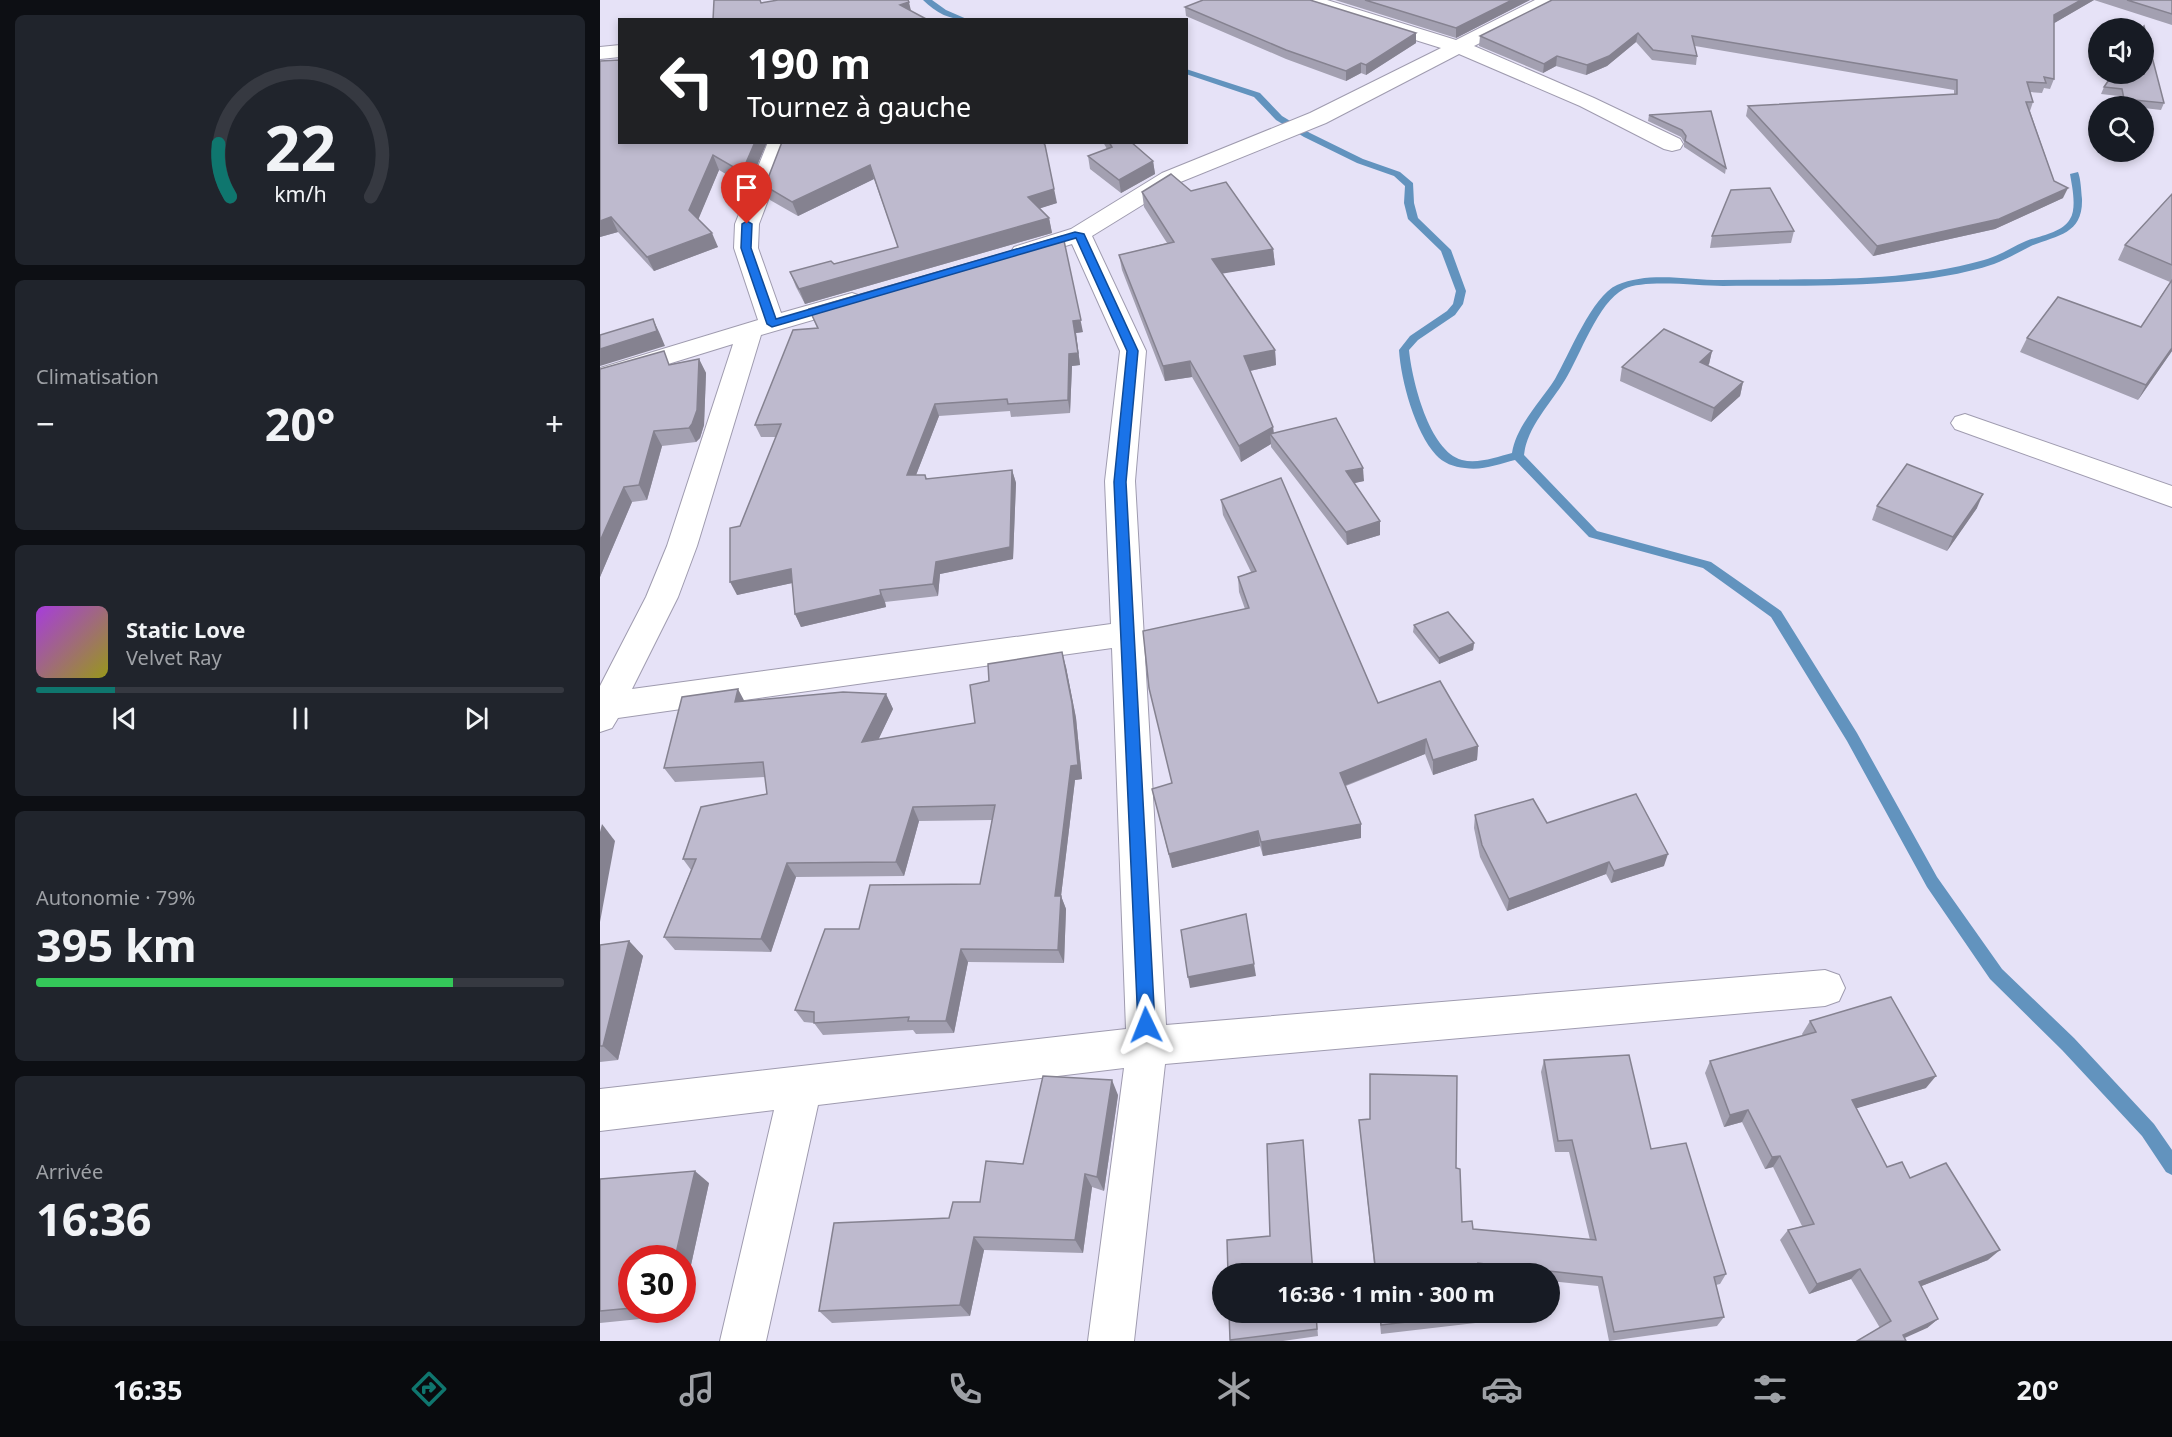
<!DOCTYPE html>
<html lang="fr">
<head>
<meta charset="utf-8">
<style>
	body { margin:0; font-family:"Noto Sans",sans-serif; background:#20242c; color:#f1f3f6; height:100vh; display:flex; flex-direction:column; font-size:22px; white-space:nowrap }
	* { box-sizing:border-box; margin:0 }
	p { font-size:20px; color:#9ea1a6 }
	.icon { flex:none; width:33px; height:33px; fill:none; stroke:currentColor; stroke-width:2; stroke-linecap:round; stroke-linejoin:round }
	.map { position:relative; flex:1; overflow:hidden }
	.details { display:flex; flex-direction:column; gap:15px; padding:15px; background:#0d0f14; width:600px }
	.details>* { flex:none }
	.banner { position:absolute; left:18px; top:18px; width:570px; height:126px; border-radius:0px; box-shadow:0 3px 9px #0003; background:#202124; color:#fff; overflow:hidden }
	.fabs { position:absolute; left:1488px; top:18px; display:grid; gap:12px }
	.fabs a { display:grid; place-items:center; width:66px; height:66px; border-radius:50%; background:#171b24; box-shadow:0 3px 9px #0003; font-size:30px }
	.speed { position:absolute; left:18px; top:1245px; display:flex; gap:12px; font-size:30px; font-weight:700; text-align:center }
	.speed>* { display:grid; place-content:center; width:78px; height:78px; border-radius:50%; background:#171b24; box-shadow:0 3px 9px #0003; line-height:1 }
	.speed .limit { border:9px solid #d22; background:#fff; color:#111 }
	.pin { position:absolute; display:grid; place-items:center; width:51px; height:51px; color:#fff; margin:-62px -26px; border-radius:50% 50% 50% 0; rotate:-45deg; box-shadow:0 0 6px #0007 }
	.pin .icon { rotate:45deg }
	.me { position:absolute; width:66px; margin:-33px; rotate:358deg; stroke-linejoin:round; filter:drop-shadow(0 0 4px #0008) }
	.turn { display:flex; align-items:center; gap:21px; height:126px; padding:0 30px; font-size:27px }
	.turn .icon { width:78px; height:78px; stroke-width:2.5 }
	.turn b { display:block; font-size:42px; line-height:51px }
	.big { font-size:45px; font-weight:700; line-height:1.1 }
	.details .widget { flex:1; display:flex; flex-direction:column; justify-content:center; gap:9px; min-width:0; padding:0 21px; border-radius:9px; background:#20242c }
	.details .dial { align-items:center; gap:0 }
	.dial svg { height:156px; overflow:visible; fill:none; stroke:#363941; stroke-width:7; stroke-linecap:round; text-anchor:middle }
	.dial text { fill:#f1f3f6; stroke:none }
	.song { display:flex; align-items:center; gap:18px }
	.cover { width:72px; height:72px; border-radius:9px; background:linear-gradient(135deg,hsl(280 70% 55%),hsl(60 70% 35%)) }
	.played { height:6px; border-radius:3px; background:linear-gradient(90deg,#0f766e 15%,#363941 15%) }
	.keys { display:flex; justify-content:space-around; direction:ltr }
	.heat { display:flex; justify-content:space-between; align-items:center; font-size:33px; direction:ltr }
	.charge { height:9px; border-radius:4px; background:linear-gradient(90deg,#34c759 79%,#363941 0) }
	.trip { position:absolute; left:612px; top:1263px; width:348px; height:60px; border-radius:30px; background:#171b24; box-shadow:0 3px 9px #0003; font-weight:700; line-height:60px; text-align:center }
	.tab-bar { display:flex; height:96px; justify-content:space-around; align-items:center; background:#090b0e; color:#9ea1a6 }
	.tab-bar .icon { width:42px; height:42px }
	.tab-bar .current { color:#0f766e }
	.tab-bar b { font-size:27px; color:#f1f3f6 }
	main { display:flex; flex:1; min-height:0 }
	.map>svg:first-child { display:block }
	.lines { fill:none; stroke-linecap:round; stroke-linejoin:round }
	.stream { fill:#6293be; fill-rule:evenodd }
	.street-casing { stroke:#9f9baf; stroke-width:2 }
	.street { fill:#fff; fill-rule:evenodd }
	.wall { fill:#a3a0b1 }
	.shaded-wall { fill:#858290 }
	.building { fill:#bebace; stroke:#858290; stroke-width:1.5 }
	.route { fill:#1a73e8; stroke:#114b97; stroke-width:1.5 }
</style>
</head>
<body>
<main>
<section class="details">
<div class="widget dial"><svg viewBox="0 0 100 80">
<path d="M14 69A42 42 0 1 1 86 69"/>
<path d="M14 69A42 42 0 0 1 8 42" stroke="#0f766e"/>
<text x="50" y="56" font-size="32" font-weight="700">22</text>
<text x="50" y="72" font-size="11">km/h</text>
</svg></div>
<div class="widget"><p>Climatisation</p>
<div class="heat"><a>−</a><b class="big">20°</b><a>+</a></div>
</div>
<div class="widget">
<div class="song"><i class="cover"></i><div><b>Static Love</b><p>Velvet Ray</p></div></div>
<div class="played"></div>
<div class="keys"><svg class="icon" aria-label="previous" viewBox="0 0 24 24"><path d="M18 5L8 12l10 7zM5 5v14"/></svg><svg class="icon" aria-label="pause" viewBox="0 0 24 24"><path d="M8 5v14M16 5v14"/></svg><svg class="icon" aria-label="next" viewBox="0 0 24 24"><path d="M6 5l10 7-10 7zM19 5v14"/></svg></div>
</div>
<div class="widget"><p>Autonomie · 79%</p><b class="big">395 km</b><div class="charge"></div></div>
<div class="widget"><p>Arrivée</p><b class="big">16:36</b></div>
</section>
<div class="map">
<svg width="1572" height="1341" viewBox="0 0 1572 1341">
	<rect width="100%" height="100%" fill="#e6e2f7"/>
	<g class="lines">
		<g class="stream">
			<path d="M323,0h9l14,10 23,10c-19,0 -33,-7 -46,-20z"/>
			<path d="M586,69l74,24 22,23 28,17 53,26 37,13 13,11 1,20 4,15 33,32 15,41 -3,13 -8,11 -37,25 -9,10c3,30 20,101 53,110 16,4 35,-3 50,-7 4,-27 29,-52 43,-74 14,-24 37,-83 62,-94 31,-14 72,-5 104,-5 87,-2 179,4 263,-20 15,-4 28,-13 42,-19 13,-5 36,-8 44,-22 7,-11 2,-33 0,-45l8,-2c3,8 3,18 4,27 1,35 -24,36 -51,47 -12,6 -24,13 -37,18 -77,26 -188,21 -271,22 -25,0 -78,-7 -99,3 -26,13 -44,67 -59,91 -14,23 -38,47 -41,75l73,76 114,31 70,49 76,122 80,144 65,92 72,69 80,86 18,26v25l-6,-3 -24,-36 -80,-86 -72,-71 -63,-92 -80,-146 -76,-124 -68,-49 -114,-31 -74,-77c-16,4 -33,11 -50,8 -11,-1 -22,-5 -29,-13 -21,-23 -35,-74 -37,-105l11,-14 37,-25 6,-7 3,-13 -15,-40 -33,-32 -4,-16 1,-17 -11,-10 -37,-13 -53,-26 -28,-17 -22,-23 -68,-23z"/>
		</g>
		<defs>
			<g id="street">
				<polygon points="697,0 727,0 856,40 935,0 960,0 957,4 874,46 994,98 1080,139 1083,144 1080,149 1072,151 1064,149 980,106 859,54 726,123 578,183 492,236 546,351 535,481 566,1025 1225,970 1239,975 1245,988 1239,1001 1225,1006 565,1064 534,1341 488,1341 524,1068 218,1105 166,1341 120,1341 174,1110 0,1131 0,1089 526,1029 512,648 18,718 12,728 0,732 0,686 46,597 67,546 133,344 0,385 0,368 158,320 134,248 135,224 168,142 190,142 159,224 158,248 181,313 252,293 261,296 265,301 261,306 161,335 97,546 78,597 32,689 511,624 505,481 520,351 472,244 423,259 414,257 411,252 414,247 471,229 562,173 710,113 841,48 700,4"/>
				<polygon points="20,45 20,57 0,59 0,47"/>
				<polygon points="1365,414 1572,486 1572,507 1355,429 1351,423 1355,417"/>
			</g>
		</defs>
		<use href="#street" class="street-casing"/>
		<use href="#street" class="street"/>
	</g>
	<g class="wall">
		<polygon points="735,0 930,0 856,38"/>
		<polygon points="952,0 1572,0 1572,25 1494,0 1454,23 1454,79 1450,89 1444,88 1442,93 1430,92 1433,102 1430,111 1454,181 1463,198 1395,229 1273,256 1146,116 1148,106 1354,94 1354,90 1095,46 1097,56 1096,65 1052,60 1036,42 1007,66 986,75 956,66 943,73 879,46 880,36"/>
		<polygon points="585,7 816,43 766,75 761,73 746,81 686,59 586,16"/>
		<polygon points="0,61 167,142 148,187 119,170 98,219 118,247 54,271 18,232 0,237"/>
		<polygon points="1513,74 1564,103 1561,110 1544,108 1544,106 1521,105 1519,96 1501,94 1504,87"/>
		<polygon points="1111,111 1126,168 1125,174 1084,147 1084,142 1081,137 1048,121 1049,115"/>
		<polygon points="182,142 457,203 440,208 449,218 452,233 205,304 196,287 190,272 234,264 298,247 274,179 198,216 170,200 165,186"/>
		<polygon points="503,142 531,142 553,161 555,174 521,193 490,169 488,156 507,149"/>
		<polygon points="591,191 673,249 675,265 622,273 675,350 676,365 650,371 673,427 674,433 764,481 754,483 780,535 747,545 671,447 671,444 641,462 592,377 565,381 522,270 519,255 567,243 544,207 542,192"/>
		<polygon points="1572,194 1572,351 1538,400 1420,352 1427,338 1541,327 1570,282 1518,260 1525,245"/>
		<polygon points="1194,231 1191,243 1110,248 1112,236"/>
		<polygon points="209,309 483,332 476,333 480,365 472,366 470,413 411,417 410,411 339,416 316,475 325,475 327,479 412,470 416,483 413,559 340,574 338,596 285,602 286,607 201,627 195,614 192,583 137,595 140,526 176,437 161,437 155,425 217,328"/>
		<polygon points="1112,351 1109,364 1108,366 1143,382 1140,396 1111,422 1020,381 1022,367"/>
		<polygon points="99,359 106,373 104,425 100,438 96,442 62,446 47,500 32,502 0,577 0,369 71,364"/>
		<polygon points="621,500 778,703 878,746 877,760 833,775 825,754 746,786 761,824 761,838 663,856 660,846 572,868 552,789 571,784 645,609 639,592 638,577 651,572 623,515"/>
		<polygon points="1277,506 1377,508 1347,551 1272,520"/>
		<polygon points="814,625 874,643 873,650 839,664 813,632"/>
		<polygon points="466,667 476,718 482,779 475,780 461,896 466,909 464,963 368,962 354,1033 316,1034 313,1030 223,1035 214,1023 204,1022 195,1010 259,929 380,884 392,820 319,821 304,876 196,877 171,952 75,950 64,937 91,870 83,859 167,794 165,777 75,782 64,768 145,701 286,694 293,709 278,740 375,723"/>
		<polygon points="875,815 947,823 1064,866 1011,883 1006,874 907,911 880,857 874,828"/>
		<polygon points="29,941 43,956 18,1060 0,1062 0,945"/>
		<polygon points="1210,1021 1326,1088 1256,1108 1287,1167 1310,1178 1388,1260 1321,1286 1338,1319 1327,1328 1280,1328 1251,1279 1209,1294 1180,1240 1188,1230 1202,1226 1173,1167 1165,1169 1142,1122 1124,1127 1105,1073 1110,1061 1203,1036 1202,1034"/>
		<polygon points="944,1060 1051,1149 1126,1274 1120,1284 1116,1285 1124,1317 1117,1326 1009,1341 998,1286 950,1281 950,1274 775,1274 759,1120 856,1168 862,1222 873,1229 990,1240 969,1152 955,1152 941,1072"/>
		<polygon points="518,1095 504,1191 492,1187 483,1253 384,1250 370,1316 232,1323 219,1311 349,1218 380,1202 423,1164"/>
		<polygon points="0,1179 109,1183 82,1306 82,1258 32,1258 32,1310 82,1310 80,1315 0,1323"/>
		<polygon points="629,1312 716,1312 718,1336 683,1341 630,1341"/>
		<polygon points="779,1312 886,1312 884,1322 781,1334"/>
	</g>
	<g class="shaded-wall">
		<polygon points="912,0 930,0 856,38 856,28"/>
		<polygon points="1481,0 1494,0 1451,25 1454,15"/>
		<polygon points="309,2 312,15 300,5"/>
		<polygon points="816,33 816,43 766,75 766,65"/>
		<polygon points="1038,33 1036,42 1007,66 986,75 987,65"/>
		<polygon points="957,56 956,66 943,73 944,64"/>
		<polygon points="761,63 761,73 746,81 746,71"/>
		<polygon points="155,142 167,142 148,187 142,172"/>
		<polygon points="445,145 457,203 432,211 428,197"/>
		<polygon points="113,155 119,170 96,225 89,210"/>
		<polygon points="553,161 555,174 521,193 519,180"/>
		<polygon points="270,165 274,179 198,216 192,202"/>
		<polygon points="1468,188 1463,198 1395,229 1273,256 1277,246"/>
		<polygon points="11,217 18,232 0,237 0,221"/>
		<polygon points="449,218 452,233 205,304 199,289"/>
		<polygon points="112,233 118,247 54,271 47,257"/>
		<polygon points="463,236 483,332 476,333 480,365 472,366 470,413 468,400 469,354 473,321"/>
		<polygon points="673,249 675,265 614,275 612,259"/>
		<polygon points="53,319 60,334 65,346 0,366 0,349"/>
		<polygon points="1572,348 1572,351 1538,400 1546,385"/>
		<polygon points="675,350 676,365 645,372 644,356"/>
		<polygon points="1112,351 1109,364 1097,375 1100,362"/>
		<polygon points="99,359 106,373 104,425 100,438 96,442 89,428"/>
		<polygon points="590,361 592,377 565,381 563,366"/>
		<polygon points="1143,382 1140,396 1111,422 1114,408"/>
		<polygon points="335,404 339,416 311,488 307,475"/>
		<polygon points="673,427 674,439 670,434 671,444 641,462 639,446"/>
		<polygon points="54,431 62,446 47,500 39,485"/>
		<polygon points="763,468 764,481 746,485 746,471"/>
		<polygon points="412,470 416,483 413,559 340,574 338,596 333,584 336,562"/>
		<polygon points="24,487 32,502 0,577 0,541"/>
		<polygon points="1383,494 1377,508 1347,551 1353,537"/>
		<polygon points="780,521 780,535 747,545 746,532"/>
		<polygon points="191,569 197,582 137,595 130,582"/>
		<polygon points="280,590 285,602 286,607 201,627 195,614"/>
		<polygon points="874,643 873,650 839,664 839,658"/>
		<polygon points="462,652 466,667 476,718 482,779 475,780 461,896 466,909 464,963 458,950 455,896"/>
		<polygon points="138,689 146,704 135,702"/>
		<polygon points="286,694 293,709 270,757 262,742"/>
		<polygon points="826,739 825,754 741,787 740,773"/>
		<polygon points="878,746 877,760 833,775 833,760"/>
		<polygon points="313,807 319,821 304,876 296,862"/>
		<polygon points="2,824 15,841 0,922 0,832"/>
		<polygon points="761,824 761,838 663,856 661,842"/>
		<polygon points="658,831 660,846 572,868 569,854"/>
		<polygon points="1068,854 1064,866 1011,883 1014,871"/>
		<polygon points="1009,862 1006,874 907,911 909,899"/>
		<polygon points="187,863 196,877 171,952 161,939"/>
		<polygon points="29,941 43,956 18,1060 3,1046"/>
		<polygon points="361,949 368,962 354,1033 346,1021"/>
		<polygon points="654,964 656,976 590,988 588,977"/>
		<polygon points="1336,1076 1326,1088 1244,1112 1252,1100"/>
		<polygon points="512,1080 518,1095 504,1191 497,1177"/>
		<polygon points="1148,1110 1142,1122 1124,1127 1130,1115"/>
		<polygon points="1180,1156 1173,1167 1165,1169 1172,1157"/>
		<polygon points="95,1171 109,1183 82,1306 82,1258 75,1258"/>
		<polygon points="485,1174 492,1187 483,1253 475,1240"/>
		<polygon points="374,1237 384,1250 370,1316 360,1305"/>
		<polygon points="1400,1250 1388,1260 1309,1291 1319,1282"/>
		<polygon points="1260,1269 1251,1279 1209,1294 1217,1284"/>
		<polygon points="72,1310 82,1310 80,1315"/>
		<polygon points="1338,1319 1327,1328 1298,1341 1303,1335"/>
	</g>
	<g class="building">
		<polygon points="114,0 160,0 161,3 178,0 308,0 309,2 300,5 328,20 113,20"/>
		<polygon points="603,0 710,0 816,33 766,65 761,63 746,71 686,50 585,7"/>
		<polygon points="765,0 912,0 856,28"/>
		<polygon points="952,0 1481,0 1454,15 1454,79 1444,77 1446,83 1427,82 1433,102 1426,102 1454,181 1468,188 1399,219 1277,246 1148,106 1357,94 1357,80 1092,36 1097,56 1053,50 1038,33 1009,56 987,65 957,56 944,64 880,36"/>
		<polygon points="1527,0 1572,0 1572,14"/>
		<polygon points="1544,26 1564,103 1524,99 1522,89 1504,87 1513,74 1544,74 1544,28 1542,28"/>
		<polygon points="20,60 20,142 155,142 142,172 113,155 89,210 112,233 47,257 11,217 0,221 0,61"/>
		<polygon points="1111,111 1126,168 1085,141 1086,136 1082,130 1049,115"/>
		<polygon points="182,142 443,142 445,145 454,189 428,197 449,218 199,289 190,272 231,261 234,264 298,247 270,165 192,202 165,186"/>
		<polygon points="509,142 531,142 553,161 519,180 488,156 512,147"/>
		<polygon points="571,174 591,191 626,182 673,249 612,259 675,350 644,356 673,427 639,446 590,361 563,366 519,255 574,242 542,192"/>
		<polygon points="1170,188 1194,231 1112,236 1131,190"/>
		<polygon points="1572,194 1572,265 1525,245"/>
		<polygon points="463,236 481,320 473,321 478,353 469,354 468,400 408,404 407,399 335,404 307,475 325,475 326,479 412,470 410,547 336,562 333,584 280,590 281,595 195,614 191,569 130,582 130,528 140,526 181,424 155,425 193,330 218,328 209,309"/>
		<polygon points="1572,280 1572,348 1546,385 1427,338 1458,297 1541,327"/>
		<polygon points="53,319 57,331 0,349 0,335"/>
		<polygon points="1064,329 1112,351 1100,362 1143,382 1114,408 1022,367"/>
		<polygon points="64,351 69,365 99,359 97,410 92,424 89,428 54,431 39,485 24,487 0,541 0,369"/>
		<polygon points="736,418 763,468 746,471 780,521 746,532 670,434"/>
		<polygon points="1307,464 1383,494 1353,537 1277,506"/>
		<polygon points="681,478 778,703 840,681 878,746 833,760 826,739 740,773 761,824 661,842 658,831 569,854 552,789 572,783 549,688 543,631 649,608 638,577 656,571 621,500"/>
		<polygon points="848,612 874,643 839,658 814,625"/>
		<polygon points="462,652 472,703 478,765 471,766 455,896 461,896 458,950 361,949 346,1021 308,1021 309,1017 214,1023 214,1012 195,1010 225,929 259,929 270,885 380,884 395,805 313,807 296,862 187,863 161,939 64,937 96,859 83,859 101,807 167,794 163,762 64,768 82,697 138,689 135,702 243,692 286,694 262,742 375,723 370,685 389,681 388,664"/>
		<polygon points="1036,794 1068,854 1014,871 1009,862 909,899 882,845 875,815 933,799 947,823"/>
		<polygon points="646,914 654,964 588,977 581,930"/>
		<polygon points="29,941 3,1046 0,1046 0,945"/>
		<polygon points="1291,997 1336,1076 1252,1100 1287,1167 1302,1162 1310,1178 1346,1163 1400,1250 1319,1282 1338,1319 1303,1335 1306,1341 1257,1341 1291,1321 1260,1269 1217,1284 1188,1230 1214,1224 1180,1156 1172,1157 1148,1110 1130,1115 1110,1061 1216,1032 1210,1021"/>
		<polygon points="1029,1055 1051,1149 1086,1143 1126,1274 1114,1277 1124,1317 1014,1332 1002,1277 878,1263 880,1274 776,1274 759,1120 770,1119 770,1074 857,1076 856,1168 860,1169 862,1222 872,1221 873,1229 996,1240 972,1140 958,1141 944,1060"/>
		<polygon points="443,1076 512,1080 497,1177 485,1174 475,1240 374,1237 360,1305 219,1311 234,1223 349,1218 353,1202 380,1202 386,1161 423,1164"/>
		<polygon points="703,1140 713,1274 628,1274 627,1240 670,1236 667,1144"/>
		<polygon points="95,1171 75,1258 32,1258 32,1308 0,1311 0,1179"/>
		<polygon points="629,1312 716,1312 717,1329 630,1340"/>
		<polygon points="780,1312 886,1312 886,1313 781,1325"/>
	</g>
	<polygon class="route" points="147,221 152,224 151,248 176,319 475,232 484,234 538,351 526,482 555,1025 552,1030 546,1033 540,1030 538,1025 514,482 527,351 476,238 172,327 167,324 141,248 142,224"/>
</svg>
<div class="fabs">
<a><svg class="icon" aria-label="sound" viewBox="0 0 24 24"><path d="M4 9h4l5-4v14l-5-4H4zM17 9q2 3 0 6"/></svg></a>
<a><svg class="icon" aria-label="search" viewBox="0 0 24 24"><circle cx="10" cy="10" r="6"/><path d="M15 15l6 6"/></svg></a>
</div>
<div class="speed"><div class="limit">30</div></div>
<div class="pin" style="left:147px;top:224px;background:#d93025"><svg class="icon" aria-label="arrive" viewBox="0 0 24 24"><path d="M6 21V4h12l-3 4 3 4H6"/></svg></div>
<svg class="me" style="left:546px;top:1025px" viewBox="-20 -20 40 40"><path d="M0-17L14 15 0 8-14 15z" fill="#1a73e8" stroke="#fff" stroke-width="4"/></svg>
<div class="trip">16:36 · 1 min · 300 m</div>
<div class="banner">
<div class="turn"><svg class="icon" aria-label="left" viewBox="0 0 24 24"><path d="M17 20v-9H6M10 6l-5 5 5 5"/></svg><div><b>190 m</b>Tournez à gauche</div></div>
</div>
</div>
</main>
<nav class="tab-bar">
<b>16:35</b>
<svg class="icon current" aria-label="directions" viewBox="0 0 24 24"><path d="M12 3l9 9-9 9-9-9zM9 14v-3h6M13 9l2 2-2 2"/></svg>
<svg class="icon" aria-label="music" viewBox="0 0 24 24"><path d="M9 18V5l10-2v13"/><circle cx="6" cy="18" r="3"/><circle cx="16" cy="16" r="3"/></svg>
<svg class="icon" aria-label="phone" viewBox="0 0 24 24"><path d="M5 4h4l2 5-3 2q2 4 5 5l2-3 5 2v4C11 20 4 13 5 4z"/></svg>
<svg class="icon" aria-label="climate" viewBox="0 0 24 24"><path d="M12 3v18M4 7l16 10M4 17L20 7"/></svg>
<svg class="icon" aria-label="car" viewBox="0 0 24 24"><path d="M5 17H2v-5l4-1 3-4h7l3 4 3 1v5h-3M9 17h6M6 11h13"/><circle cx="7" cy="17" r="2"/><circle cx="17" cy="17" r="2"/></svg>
<svg class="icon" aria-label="filters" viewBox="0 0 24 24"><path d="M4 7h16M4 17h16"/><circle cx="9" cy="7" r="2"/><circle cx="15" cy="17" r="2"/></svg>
<b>20°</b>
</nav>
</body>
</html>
